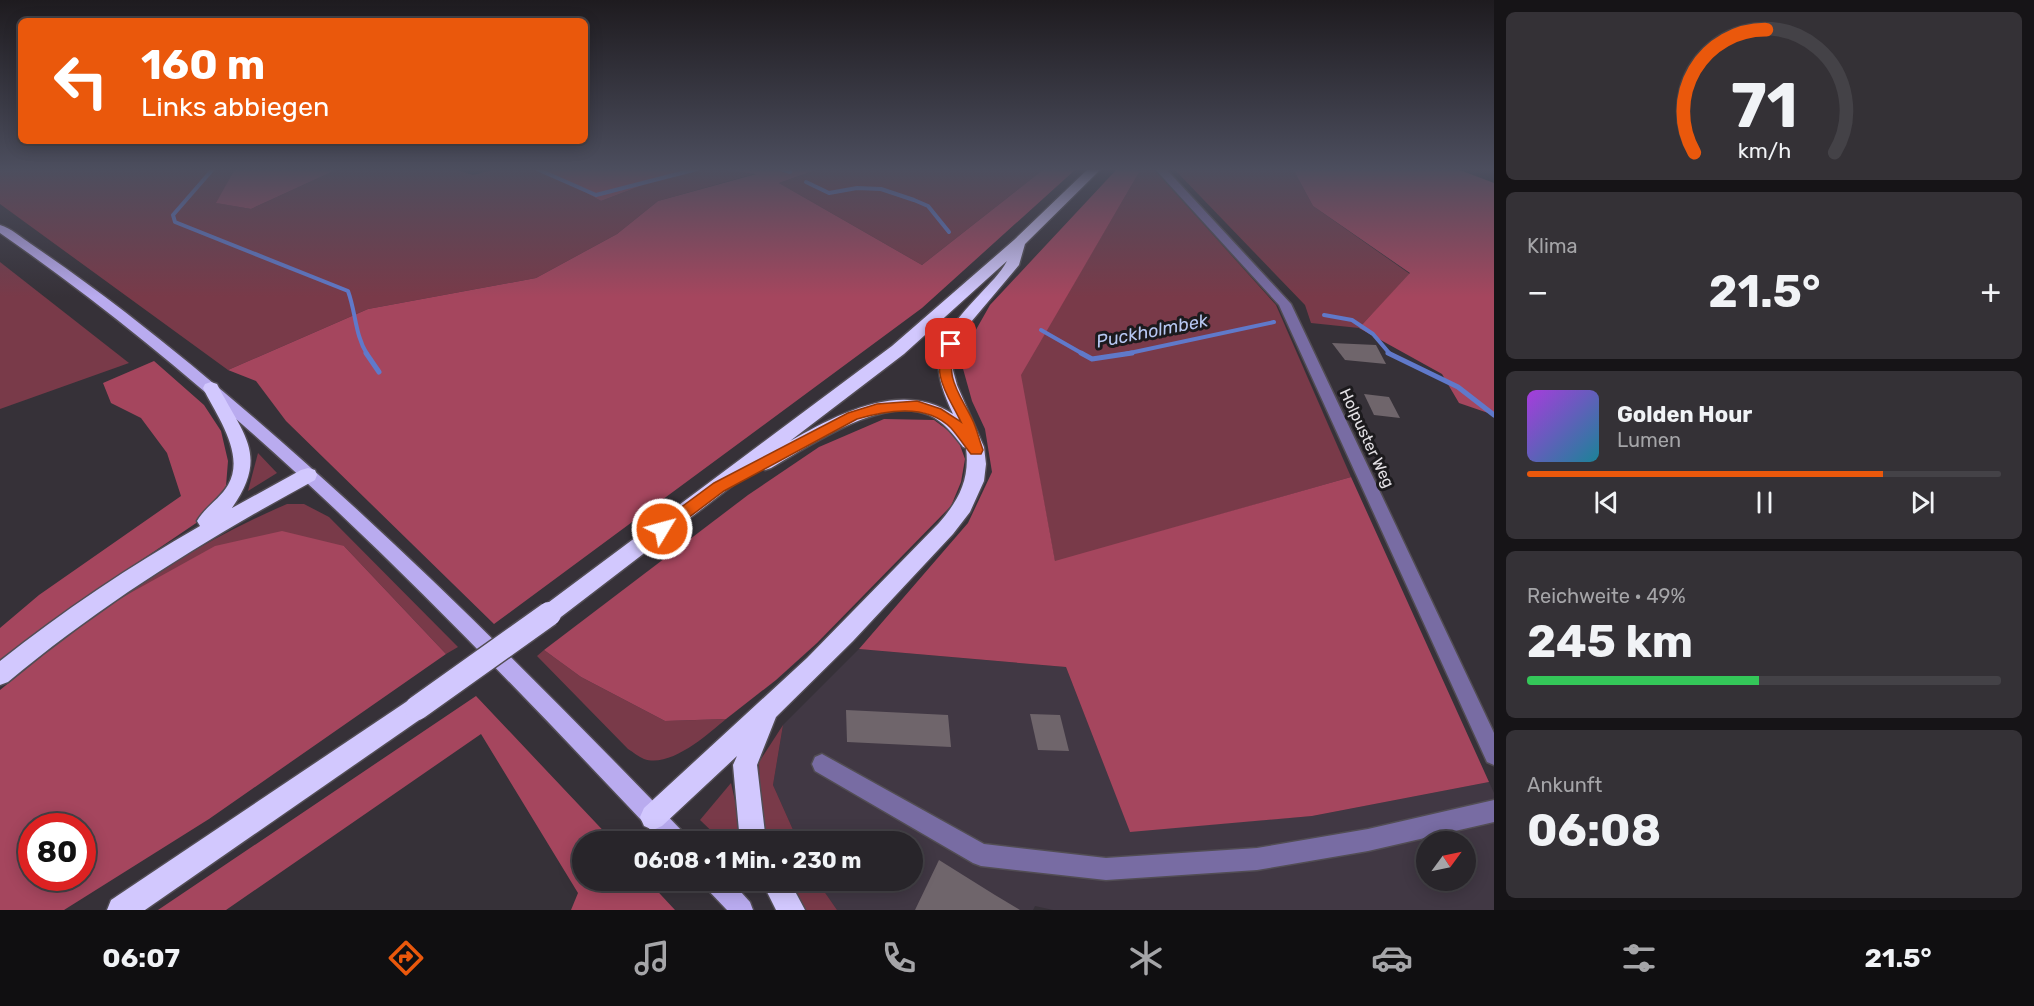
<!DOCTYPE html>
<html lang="de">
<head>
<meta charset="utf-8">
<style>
	body { margin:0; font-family:Rubik,sans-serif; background:#343136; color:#f1f3f6; height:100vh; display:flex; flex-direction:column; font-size:22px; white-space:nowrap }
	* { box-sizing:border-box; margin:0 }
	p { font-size:20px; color:#a5a5a8 }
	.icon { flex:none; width:33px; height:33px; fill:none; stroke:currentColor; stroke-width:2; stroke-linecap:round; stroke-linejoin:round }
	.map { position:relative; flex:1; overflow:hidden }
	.details { display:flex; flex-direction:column; gap:12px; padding:12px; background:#161417; width:540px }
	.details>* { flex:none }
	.banner { position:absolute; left:18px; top:18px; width:570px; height:126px; border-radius:9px; box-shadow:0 3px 15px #0003,0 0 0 2px #444247; background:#ea580c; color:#fff; overflow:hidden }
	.needle { width:39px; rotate:57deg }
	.buttons { position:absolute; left:1416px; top:831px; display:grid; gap:12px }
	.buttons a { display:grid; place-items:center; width:60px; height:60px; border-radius:50%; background:#28252a; box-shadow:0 3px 15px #0003,0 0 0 2px #444247; font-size:30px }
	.speed { position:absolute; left:18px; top:813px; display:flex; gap:12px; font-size:30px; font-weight:700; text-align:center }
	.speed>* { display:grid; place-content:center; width:78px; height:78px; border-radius:50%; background:#28252a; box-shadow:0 3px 15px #0003,0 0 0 2px #444247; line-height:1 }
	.speed .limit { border:9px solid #d22; background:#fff; color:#111 }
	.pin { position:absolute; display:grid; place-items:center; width:51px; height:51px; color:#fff; margin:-26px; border-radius:12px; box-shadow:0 3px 9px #0006 }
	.me { position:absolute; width:66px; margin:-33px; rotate:53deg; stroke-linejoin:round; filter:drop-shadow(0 0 4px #0008) }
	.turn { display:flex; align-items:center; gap:21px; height:126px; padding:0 24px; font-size:27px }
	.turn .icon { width:78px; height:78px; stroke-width:2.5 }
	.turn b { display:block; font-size:42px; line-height:51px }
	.big { font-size:45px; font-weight:700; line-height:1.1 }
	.details .card { flex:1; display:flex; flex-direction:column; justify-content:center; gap:9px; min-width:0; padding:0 21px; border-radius:9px; background:#343136 }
	.details .dial { align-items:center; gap:0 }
	.dial svg { height:156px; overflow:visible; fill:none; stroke:#444247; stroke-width:7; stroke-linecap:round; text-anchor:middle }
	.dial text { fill:#f1f3f6; stroke:none }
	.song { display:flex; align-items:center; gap:18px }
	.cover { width:72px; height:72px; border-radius:9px; background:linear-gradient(135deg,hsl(280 70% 55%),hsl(190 70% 35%)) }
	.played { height:6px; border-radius:3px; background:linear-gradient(90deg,#ea580c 75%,#444247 75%) }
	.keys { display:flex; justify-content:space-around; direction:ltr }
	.heat { display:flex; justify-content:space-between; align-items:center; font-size:33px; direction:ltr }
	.charge { height:9px; border-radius:4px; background:linear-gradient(90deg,#34c759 49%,#444247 0) }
	.trip { position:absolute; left:572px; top:831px; width:351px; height:60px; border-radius:30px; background:#28252a; box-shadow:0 3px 15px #0003,0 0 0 2px #444247; font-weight:700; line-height:60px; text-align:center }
	.tabs { display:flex; height:96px; justify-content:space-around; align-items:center; background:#100f11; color:#a5a5a8 }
	.tabs .icon { width:42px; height:42px }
	.tabs .current { color:#ea580c }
	.tabs b { font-size:27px; color:#f1f3f6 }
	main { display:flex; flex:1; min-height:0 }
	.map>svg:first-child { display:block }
	.built { fill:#413844; fill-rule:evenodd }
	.green { fill:#793a49 }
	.forest { fill:#a5465e; fill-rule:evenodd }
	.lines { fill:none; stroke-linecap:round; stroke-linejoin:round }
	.stream-far1 { stroke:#6079ca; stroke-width:4 }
	.stream { stroke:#6079ca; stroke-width:5 }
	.building { fill:#6f656b }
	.minor-casing { stroke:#524d54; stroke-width:3 }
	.major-casing { stroke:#524d54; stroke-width:3 }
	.highway-casing { stroke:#524d54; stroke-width:3 }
	.minor { fill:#786ca3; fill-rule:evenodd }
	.major { fill:#b9abef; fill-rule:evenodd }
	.highway { fill:#d2c8fe; fill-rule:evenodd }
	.highway-bridge-casing { stroke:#524d54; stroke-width:27; stroke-linecap:butt }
	.highway-bridge { stroke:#d2c8fe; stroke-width:24 }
	.route { fill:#ea580c; stroke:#983908; stroke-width:1.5 }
	.labels { text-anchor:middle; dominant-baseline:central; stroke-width:6; stroke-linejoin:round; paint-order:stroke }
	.street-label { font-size:16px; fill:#e4e1e5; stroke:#1c1a1d }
	.water-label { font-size:18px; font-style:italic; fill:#b7c7f2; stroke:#1c1a1d }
</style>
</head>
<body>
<main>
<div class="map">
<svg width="1494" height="910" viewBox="0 0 1494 910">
	<rect width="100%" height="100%" fill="#363138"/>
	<path class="built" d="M859,649l207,18 64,164 182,-15 177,-34 5,11v117h-441l-18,-4 -2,4h-196l-20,-29 95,-1v-38l-114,-1 -25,-56 10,-60zM1426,842h40v38h-40z"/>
	<g class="green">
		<polygon points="0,169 235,169 217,203 251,209 338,169 454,169 473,175 497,169 543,169 601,201 685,169 719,169 758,173 658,201 617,234 536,278 368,309 228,370 0,204"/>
		<polygon points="819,169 1044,169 922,265 779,183"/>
		<polygon points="1141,169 1154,169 1276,305 1351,477 1055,562 1020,375"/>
		<polygon points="1174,169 1293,169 1313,206 1410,274 1359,328 1311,323 1305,305"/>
		<polygon points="0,262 129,363 0,409"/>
		<polygon points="258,453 277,473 248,491"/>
		<path d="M287,504h17l25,13 129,130 -12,7 -102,-108 -248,66c62,-41 123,-79 191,-108z"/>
		<path d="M544,650l37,27 84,44 61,-2c-18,15 -55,49 -82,40 -5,-2 -11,-7 -16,-10l-91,-93z"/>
		<polygon points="783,725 773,785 798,841 766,841 760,803 759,762"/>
		<polygon points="731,783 744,841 722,841 700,820"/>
		<polygon points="785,881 817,881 837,910 802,910"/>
	</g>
	<g class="forest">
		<polygon points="235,169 338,169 251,209 216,203"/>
		<polygon points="543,169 685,169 601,201"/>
		<polygon points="719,169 819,169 779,183 922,265 1044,169 1076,169 922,308 494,624 286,421 256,381 228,370 368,309 536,278 617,234 658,201 756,174"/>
		<polygon points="1117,169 1141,169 1021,375 1055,561 1351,477 1489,782 1312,816 1130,832 1066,667 859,649 968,523 992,472 985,429 972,401 960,358 990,305"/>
		<polygon points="1293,169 1457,169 1494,183 1494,415 1459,403 1442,374 1359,328 1410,273 1313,206"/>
		<polygon points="154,361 204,405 221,431 228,461 226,486 208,515 69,609 0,665 0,628 39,595 181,496 167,453 141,418 111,403 103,383"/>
		<polygon points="884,419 934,420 957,437 965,459 961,482 951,506 817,643 776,680 726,719 665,721 581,677 544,650 748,495 819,447"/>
		<path d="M282,531l62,15 102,108 -237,165 -145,91h-64v-220l96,-78 119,-66zM32,826h50v52h-50z"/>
		<polygon points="476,696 613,841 582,842 582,880 648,881 675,910 571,910 578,893 481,734 226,910 158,910"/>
	</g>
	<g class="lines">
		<g class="stream-far1">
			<path d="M213,169l-40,46 2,7 173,69c8,22 7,44 19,63"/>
			<polyline points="537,169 596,195 697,169"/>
			<polyline points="781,169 790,172"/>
			<polyline points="806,182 829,193 857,188 881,189 914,200 928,206 949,232"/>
			<polyline points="1324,315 1352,320 1373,334 1390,354"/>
			<polyline points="1041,330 1083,354"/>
			<polyline points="1125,354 1274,322"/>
		</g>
		<g class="stream">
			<polyline points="366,353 379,372"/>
			<polyline points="1081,353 1092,359 1132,353"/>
			<polyline points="1388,353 1458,387 1494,415"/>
		</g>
	</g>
	<g class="building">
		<polygon points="1332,343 1376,345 1386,364 1345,360"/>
		<polygon points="1364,394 1389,397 1400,418 1374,415"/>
		<polygon points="846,710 948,715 951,747 847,742"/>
		<polygon points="1030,714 1060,715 1069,751 1038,750"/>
		<polygon points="939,860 995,895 1020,910 915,910"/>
	</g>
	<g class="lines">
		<defs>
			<g id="minor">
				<polygon points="1155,169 1166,169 1291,304 1494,733 1494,765 1487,762 1279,305"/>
				<polygon points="822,754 984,844 1106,858 1257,848 1368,829 1494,800 1494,822 1368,851 1257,870 1106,880 981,866 973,863 815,771 812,764 815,757"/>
			</g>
			<g id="major">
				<path d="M0,225c11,3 22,13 31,19 32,22 63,44 94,68 201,156 383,339 560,522l3,8h-26c-206,-218 -415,-438 -662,-609z"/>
				<polygon points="703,880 730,880 750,902 753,910 727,910 706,888"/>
			</g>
			<g id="highway">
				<path d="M1088,169h13l-76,75 -6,21 -48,57 -12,20 -5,14 -1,14 4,15 27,62 2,17 -2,17 -14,31 -17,22 -100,107 -77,76 -19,48 9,77h-26l-7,-77 4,-9 -75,70 -9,4 -9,-4 -4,-9 4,-9 163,-150 132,-135c20,-23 31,-44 27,-75l-3,-1c-10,-13 -19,-25 -34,-32 -45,-21 -119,31 -158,53l-6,2 -7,-4 -201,154 -8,3 -8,-3 -3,-6 3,-6 351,-262 122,-106zM1007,261c-7,13 -18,23 -27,33 -42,45 -54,63 -27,120 -52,-34 -115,0 -163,27l114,-87z"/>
				<path d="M211,382l6,2 2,4c26,49 49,68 13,120l69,-38 7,-2 7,2 2,5 -2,5c-109,59 -212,123 -307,202l-8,3v-24c63,-50 130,-95 200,-135l-3,-5c8,-14 23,-22 31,-36 18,-31 -12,-70 -25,-97l2,-4z"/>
				<polygon points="417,697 425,700 429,708 425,716 145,910 107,910 111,900 409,700"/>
				<polygon points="761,880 789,880 805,910 776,910"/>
			</g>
		</defs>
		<use href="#minor" class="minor-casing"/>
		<use href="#major" class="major-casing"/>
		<use href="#highway" class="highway-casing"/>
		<use href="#minor" class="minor"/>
		<use href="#major" class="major"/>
		<use href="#highway" class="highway"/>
		<defs>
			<polyline id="highway-bridge" points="417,708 549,614"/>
		</defs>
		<use href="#highway-bridge" class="highway-bridge-casing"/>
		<use href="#highway-bridge" class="highway-bridge"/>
	</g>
	<linearGradient id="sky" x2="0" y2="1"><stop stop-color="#1e1b1f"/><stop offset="0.57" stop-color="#4c4e5e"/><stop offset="1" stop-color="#4c4e5e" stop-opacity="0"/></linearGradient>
	<rect width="1494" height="297" fill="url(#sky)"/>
	<path class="route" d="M951,340l6,4c-14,31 1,47 15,75 5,10 7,21 11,31l-2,4h-10c-7,-9 -13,-18 -20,-26 -24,-25 -64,-18 -94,-9l-133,72 -56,42h-11l-2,-4 2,-4 57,-42 134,-70 29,-9 40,-3 24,8 20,13c-14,-29 -32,-49 -14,-81z"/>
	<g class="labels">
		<g class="street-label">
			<text transform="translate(1367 438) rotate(65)">Holpuster Weg</text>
		</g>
		<g class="water-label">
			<text transform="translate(1152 331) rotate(-11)">Puckholmbek</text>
		</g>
	</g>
</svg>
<div class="buttons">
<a><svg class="needle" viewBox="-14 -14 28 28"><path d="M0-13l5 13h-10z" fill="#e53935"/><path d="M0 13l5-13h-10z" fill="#a5a5a8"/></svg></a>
</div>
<div class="speed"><div class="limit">80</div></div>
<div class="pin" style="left:951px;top:344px;background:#d93025"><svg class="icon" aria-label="arrive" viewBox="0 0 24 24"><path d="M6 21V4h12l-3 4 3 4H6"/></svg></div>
<svg class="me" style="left:662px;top:529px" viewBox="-20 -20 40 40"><circle r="17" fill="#ea580c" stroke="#fff" stroke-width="3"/><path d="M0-11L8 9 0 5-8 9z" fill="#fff"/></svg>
<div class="trip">06:08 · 1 Min. · 230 m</div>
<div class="banner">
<div class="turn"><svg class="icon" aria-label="left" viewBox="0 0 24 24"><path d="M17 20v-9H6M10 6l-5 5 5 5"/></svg><div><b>160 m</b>Links abbiegen</div></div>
</div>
</div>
<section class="details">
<div class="card dial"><svg viewBox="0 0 100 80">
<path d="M14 69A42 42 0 1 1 86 69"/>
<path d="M14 69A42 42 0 0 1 51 6" stroke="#ea580c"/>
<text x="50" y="56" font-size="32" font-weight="700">71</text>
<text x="50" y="72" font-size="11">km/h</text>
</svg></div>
<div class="card"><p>Klima</p>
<div class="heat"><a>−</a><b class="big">21.5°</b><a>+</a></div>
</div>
<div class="card">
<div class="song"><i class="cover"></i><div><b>Golden Hour</b><p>Lumen</p></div></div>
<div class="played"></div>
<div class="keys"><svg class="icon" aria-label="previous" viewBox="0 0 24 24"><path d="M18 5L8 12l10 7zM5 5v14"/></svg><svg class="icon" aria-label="pause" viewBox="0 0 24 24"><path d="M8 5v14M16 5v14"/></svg><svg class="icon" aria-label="next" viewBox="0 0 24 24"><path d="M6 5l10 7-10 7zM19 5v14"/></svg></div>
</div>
<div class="card"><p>Reichweite · 49%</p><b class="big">245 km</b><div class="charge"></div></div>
<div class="card"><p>Ankunft</p><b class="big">06:08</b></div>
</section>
</main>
<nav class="tabs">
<b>06:07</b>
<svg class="icon current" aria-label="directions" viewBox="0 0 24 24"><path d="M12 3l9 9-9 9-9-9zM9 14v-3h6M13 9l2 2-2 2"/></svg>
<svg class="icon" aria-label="music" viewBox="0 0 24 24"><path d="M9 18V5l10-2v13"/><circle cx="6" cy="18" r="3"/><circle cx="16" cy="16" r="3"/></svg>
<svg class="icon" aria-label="phone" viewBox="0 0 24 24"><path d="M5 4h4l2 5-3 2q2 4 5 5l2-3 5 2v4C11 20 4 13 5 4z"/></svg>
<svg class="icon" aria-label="climate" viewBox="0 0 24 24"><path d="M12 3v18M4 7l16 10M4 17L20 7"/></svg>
<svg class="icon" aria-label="car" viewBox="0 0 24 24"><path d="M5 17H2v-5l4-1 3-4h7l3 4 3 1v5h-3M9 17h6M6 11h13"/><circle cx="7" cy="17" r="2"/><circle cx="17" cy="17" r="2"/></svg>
<svg class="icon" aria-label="filters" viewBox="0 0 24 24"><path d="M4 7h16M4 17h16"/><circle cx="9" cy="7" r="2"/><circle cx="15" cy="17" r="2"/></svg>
<b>21.5°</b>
</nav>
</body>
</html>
